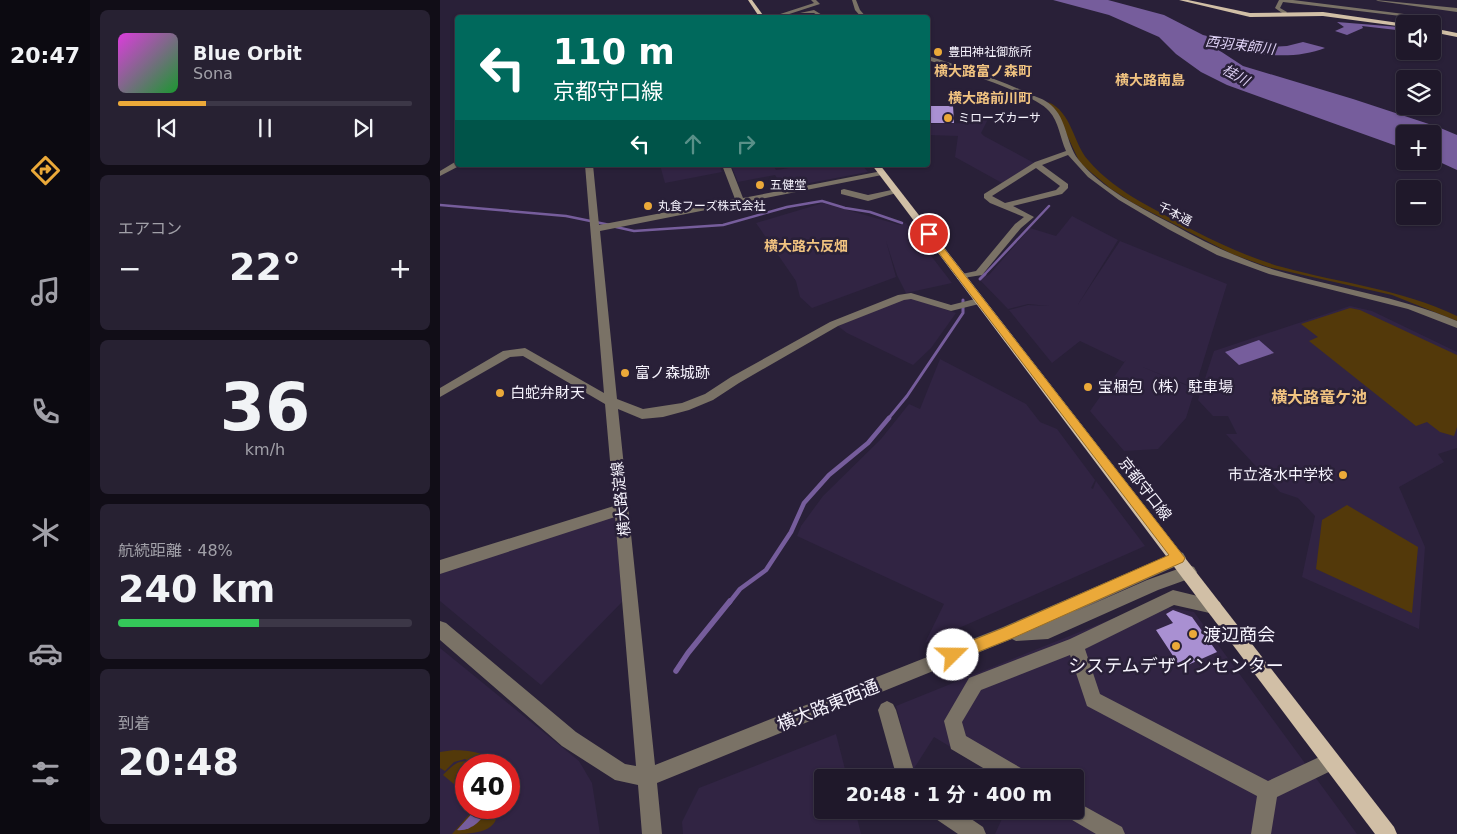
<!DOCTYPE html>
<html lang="ja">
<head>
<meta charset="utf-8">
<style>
	body { margin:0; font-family:"DejaVu Sans","Noto Sans JP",sans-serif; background:#272132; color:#f1f3f6; height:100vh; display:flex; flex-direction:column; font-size:19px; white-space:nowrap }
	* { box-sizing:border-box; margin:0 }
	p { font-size:16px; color:#a1a0a8 }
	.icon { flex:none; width:28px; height:28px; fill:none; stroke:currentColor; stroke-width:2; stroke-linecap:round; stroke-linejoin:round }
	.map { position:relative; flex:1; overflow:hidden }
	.panel { display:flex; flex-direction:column; gap:10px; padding:10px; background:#110d17; width:350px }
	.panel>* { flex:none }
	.guide { position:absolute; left:15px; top:15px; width:475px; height:152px; border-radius:5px; box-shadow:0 1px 4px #0004,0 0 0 1px #3c3747; background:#00695c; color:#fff; overflow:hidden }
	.tools { position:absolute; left:956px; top:15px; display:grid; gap:10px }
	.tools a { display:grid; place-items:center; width:45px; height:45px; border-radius:5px; background:#1f182a; box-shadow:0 1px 4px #0004,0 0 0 1px #3c3747; font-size:25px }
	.speed { position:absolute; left:15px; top:754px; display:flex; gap:10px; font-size:25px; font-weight:700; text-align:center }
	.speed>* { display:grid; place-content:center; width:65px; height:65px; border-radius:50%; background:#1f182a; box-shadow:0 1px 4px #0004,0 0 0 1px #3c3747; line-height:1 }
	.speed .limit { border:8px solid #d22; background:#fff; color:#111 }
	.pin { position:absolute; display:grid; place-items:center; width:42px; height:42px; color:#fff; margin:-21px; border:2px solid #fff; border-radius:50%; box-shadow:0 1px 5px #0007 }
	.me { position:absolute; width:55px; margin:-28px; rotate:68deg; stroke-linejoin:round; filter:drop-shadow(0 0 4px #0008) }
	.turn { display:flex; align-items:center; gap:18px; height:105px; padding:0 15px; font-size:22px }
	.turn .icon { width:65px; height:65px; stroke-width:2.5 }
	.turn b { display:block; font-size:35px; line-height:42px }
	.lanes { display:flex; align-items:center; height:48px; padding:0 15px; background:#0003; justify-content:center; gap:25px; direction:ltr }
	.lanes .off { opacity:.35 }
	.big { font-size:38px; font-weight:700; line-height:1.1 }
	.panel .widget { flex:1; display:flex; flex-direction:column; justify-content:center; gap:8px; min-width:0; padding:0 18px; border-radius:8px; background:#272132 }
	.panel .dial { align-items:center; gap:0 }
	.dial b { font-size:65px; line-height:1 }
	.song { display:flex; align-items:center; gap:15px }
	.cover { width:60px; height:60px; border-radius:8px; background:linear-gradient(135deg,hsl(300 70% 55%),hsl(130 70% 35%)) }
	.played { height:5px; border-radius:2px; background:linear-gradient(90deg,#eba939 30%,#3c3747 30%) }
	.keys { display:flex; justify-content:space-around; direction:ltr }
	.heat { display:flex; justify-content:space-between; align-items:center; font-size:28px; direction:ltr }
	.charge { height:8px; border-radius:4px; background:linear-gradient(90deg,#34c759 48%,#3c3747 0) }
	.trip { position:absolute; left:374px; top:769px; width:270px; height:50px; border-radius:5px; background:#1f182a; box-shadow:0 1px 4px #0004,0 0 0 1px #3c3747; font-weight:700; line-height:50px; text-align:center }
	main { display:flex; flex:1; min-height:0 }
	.dock { display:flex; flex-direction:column; width:90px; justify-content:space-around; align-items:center; background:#0c0a11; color:#a1a0a8 }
	.dock .icon { width:35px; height:35px }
	.dock .selected { color:#eba939 }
	.dock b { font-size:22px; color:#f1f3f6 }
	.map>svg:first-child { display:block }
	.built { fill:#312443; fill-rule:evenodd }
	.green { fill:#53390a }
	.water { fill:#765d9c }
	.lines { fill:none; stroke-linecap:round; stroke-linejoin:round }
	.stream-far3 { stroke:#765d9c; stroke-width:2.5 }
	.stream-far2 { stroke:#765d9c; stroke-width:3 }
	.stream-far1 { stroke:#765d9c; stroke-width:4.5 }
	.stream { stroke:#765d9c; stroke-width:5.5 }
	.building { fill:#a990d2 }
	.minor { fill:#7a7266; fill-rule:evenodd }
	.major { fill:#d1bfa6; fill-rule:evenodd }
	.route { fill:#eba939; stroke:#996e25 }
	.poi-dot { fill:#eba939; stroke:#292038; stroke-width:2 }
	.labels { text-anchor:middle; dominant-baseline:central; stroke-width:5; stroke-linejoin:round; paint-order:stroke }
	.far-poi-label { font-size:12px; fill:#f6f3fd; stroke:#292038; text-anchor:start }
	.far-street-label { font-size:12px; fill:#f6f3fd; stroke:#292038 }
	.far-water-label { font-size:14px; font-style:italic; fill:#dccff3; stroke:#292038 }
	.far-neighbourhood-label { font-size:14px; font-weight:bold; fill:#f1c380; stroke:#292038 }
	.poi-label { font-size:15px; fill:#f6f3fd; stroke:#292038; text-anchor:start }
	.street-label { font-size:15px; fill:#f6f3fd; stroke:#292038 }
	.neighbourhood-label { font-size:16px; font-weight:bold; fill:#f1c380; stroke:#292038 }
	.near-poi-label { font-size:18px; fill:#f6f3fd; stroke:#292038; text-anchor:start }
	.near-street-label { font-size:18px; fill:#f6f3fd; stroke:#292038 }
</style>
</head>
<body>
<main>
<nav class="dock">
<b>20:47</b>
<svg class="icon selected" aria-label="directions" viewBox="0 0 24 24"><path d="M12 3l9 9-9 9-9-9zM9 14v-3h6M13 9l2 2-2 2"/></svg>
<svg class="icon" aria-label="music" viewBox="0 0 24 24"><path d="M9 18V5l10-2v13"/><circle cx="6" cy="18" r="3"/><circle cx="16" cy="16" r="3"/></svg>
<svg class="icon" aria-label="phone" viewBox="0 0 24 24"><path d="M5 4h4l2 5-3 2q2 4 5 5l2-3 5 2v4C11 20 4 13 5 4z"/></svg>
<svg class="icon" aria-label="climate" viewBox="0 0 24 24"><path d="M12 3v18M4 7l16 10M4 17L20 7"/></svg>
<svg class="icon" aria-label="car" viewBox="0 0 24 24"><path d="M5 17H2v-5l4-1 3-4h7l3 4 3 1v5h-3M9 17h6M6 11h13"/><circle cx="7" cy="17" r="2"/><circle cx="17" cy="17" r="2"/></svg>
<svg class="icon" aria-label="filters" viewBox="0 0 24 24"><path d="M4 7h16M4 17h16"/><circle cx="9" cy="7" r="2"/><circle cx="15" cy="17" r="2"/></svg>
</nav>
<section class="panel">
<div class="widget">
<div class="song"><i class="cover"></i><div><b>Blue Orbit</b><p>Sona</p></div></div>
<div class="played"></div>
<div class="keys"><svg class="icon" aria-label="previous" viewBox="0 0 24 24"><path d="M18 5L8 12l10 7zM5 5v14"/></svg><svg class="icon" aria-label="pause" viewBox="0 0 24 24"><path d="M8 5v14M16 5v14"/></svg><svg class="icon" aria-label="next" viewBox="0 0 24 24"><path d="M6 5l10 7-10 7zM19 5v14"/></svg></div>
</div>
<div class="widget"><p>エアコン</p>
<div class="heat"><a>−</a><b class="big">22°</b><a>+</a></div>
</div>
<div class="widget dial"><b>36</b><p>km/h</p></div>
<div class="widget"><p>航続距離 · 48%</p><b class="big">240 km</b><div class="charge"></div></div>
<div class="widget"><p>到着</p><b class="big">20:48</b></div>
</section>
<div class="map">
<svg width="1017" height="834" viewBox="0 0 1017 834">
	<rect width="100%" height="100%" fill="#292038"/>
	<g class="built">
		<polygon points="530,113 550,115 541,133 544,136 596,164 562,183 515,157 518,136 488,135 488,124 524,123"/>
		<polygon points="220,165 279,165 282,172 225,183"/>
		<polygon points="291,165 333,165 336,170 370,165 422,165 428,172 343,188 335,175 298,182"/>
		<polygon points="383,203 460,225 466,223 474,234 468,236 475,235 512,283 466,293 457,275 446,241 456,277 372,308 360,297 356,281 316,223"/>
		<polygon points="632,216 678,240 637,306 680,241 787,284 755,388 700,366 755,389 746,418 718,449 684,451 650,411 686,360 684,362 640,341 612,363 569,310 588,305 609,306 588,304 568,309 538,278 549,275 590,228 616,236"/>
		<polygon points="466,298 474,299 516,313 491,348 473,365 407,333 398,326"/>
		<polygon points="910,306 932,311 1017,352 1017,448 998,454 1004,462 959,487 985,547 979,629 862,577 875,516 858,498 840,492 786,434 797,434 788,416 773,416 758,400 774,351"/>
		<polygon points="500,359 586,404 600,422 617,429 655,480 651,488 653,489 656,481 705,546 485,643 504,604 357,536 361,526 383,496 441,439 469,404 480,409"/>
		<polygon points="176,516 182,602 101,685 0,601 0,570"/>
		<polygon points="709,604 754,612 917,834 555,834 566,810 635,810 635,778 561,777 494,737 473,770 456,706"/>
		<path d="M0,648l139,113 13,22 8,51h-160zM26,765h43v43h-43z"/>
		<polygon points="396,734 407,777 382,778 382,810 415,810 421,834 243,834 242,822 259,788"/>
	</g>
	<g class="green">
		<path d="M608,102c24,10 25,41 40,58 14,17 34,31 53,42 43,24 94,52 141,65 61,17 116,21 175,49v5l-65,-26 -124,-28 -36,-13 -99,-51 -22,-14 -31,-26 -21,-45z"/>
		<polygon points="910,308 920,310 1017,355 1017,427 1014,436 1000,432 987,422 976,426 869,341 878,337 861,324"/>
		<polygon points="907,505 978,547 972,613 876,569 882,520"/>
		<path d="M14,750c16,1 31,1 42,15h-30v29l-23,-19c9,-9 15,-16 27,-13l-5,-3 -11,3 -9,9 -5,-3v-16z"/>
		<path d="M35,808h26l-4,3c2,23 -29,23 -45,23z"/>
	</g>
	<g class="water">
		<path d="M613,0h55l56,15 39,20 36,9 29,3 19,-1 16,-4 19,5 3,1c-22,9 -52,9 -75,4 -12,-2 -27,-8 -39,-7l32,21 110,33 85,28 19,8v35l-24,-11 -1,-25h-27v15l-178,-64 -26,-13 -25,-18 -17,-17 -50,-22z"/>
		<polygon points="897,22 959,27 965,29 965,31 922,26 923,28 907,35 895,31 904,27"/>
		<polygon points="819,340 834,353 799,365 785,352"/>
		<path d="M37,808h12c-6,11 -18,24 -32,22z"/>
	</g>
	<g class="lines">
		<g class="stream-far3">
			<polyline points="0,205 126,216 170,225"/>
			<polyline points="176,227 194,231 283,225 347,207 382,201 405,208 430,212 462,223"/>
			<polyline points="544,275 609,206"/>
		</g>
		<g class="stream-far2">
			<polyline points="540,279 545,274"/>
			<polyline points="448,419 467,396 523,313 523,300"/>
		</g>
		<polyline class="stream-far1" points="289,603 300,589 326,570 351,532 364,503 389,475 428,443 449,418"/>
		<polyline class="stream" points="236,671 248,653 290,601"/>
	</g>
	<g class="building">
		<polygon points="488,106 513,106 514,123 488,123"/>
		<polygon points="733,610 752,617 777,652 741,668 716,630 733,623 726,614"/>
	</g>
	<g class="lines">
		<g class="minor">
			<polygon points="371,0 376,0 380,4 337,18 328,18 374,3"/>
			<polygon points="412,0 416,0 420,10 427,18 422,18 415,10"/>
			<polygon points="839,0 853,0 972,15 969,17 843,2 840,8 847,12 845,15 835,8"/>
			<polygon points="936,0 1017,8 1017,12 938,1"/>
			<polygon points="374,10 387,18 381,18 374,13 360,13"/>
			<path d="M488,56c34,10 68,23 100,37 7,4 17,6 23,12 16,14 15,38 27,54 23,30 64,49 96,66 32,18 66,34 101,45 60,18 123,26 182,51v7l-49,-19 -139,-35 -52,-19 -49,-26 -49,-29 -31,-23 -20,-22 -26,10 26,19v4l-6,6 -49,12 21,11 -13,11 -39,47 -25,4v-4l19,-4 39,-47 9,-7 -34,-14 -6,-5v-4l51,-32 31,-11c-6,-13 -7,-29 -17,-40 -15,-18 -96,-42 -121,-51zM596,168l24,18 -4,4 -51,13 -13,-7z"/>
			<polygon points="15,162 18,162 18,165 21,165 0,176 0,171"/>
			<polygon points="145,165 153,165 159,225 295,199 282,165 290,165 303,198 442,171 446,173 442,175 160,231 177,399 203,409 242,403 265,394 291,377 390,322 458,295 471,293 511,305 539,298 544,301 543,303 511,311 471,299 464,300 398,326 299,383 273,400 249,410 223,417 202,419 178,409 215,765 563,627 738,551 743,553 746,558 743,563 632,613 707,580 749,565 754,567 757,572 754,577 718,590 608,639 576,641 572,639 217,783 222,834 202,834 198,785 175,780 122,746 0,640 0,621 6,623 136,732 185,764 196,766 175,517 0,574 0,560 174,506 165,404 83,356 70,357 0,397 0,388 63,351 85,348 164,393"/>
			<polygon points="404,189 428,195 456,189 460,192 428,201 401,194 401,190"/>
			<polygon points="733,590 774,600 780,602 782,607 780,612 774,614 734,605 645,649 660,694 828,781 890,752 897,754 899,761 897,768 837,797 831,834 811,834 817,796 647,706 630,655 541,690 522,722 526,736 586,771 588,778 560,778 511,749 504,721 529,678 630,639"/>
			<polygon points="447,701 453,704 456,710 476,778 457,778 438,710 441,704"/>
			<polygon points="635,801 682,827 685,834 656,834 627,817 624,810 635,810"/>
			<polygon points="490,810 518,810 543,827 546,834 518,834 493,817"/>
		</g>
		<g class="major">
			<polygon points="308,0 312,0 325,18 320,18"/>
			<polygon points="739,0 748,0 810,13 883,12 966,24 965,27 883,16 810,17"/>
			<polygon points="992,28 1017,33 1017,37 992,32"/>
			<polygon points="432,165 440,165 954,827 957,834 935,834"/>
		</g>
	</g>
	<polygon class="route" points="486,233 492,233 745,558 743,562 573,638 513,662 508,660 506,655 508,650 563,628 729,555 486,236"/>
	<g class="poi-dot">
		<circle cx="498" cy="52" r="5"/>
		<circle cx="508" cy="118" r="5"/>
		<circle cx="320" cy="185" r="5"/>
		<circle cx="208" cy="206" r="5"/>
		<circle cx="185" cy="373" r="5"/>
		<circle cx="648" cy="387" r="5"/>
		<circle cx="60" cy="393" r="5"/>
		<circle cx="903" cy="475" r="5"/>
		<circle cx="753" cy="634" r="5"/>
		<circle cx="736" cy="646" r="5"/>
	</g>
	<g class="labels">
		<g class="far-poi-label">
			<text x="508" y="52">豊田神社御旅所</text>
			<text x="518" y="118">ミローズカーサ</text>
			<text x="330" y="185">五健堂</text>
			<text x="218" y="206">丸食フーズ株式会社</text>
		</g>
		<g class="far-street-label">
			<text transform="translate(735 214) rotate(28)">千本通</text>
		</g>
		<g class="far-water-label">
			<text transform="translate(800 45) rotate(7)">西羽束師川</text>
			<text transform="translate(796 75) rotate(29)">桂川</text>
		</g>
		<g class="far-neighbourhood-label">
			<text x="543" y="71">横大路富ノ森町</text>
			<text x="710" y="80">横大路南島</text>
			<text x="550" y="98">横大路前川町</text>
			<text x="366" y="246">横大路六反畑</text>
		</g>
		<g class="poi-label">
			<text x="195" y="373">富ノ森城跡</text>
			<text x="658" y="387">宝梱包（株）駐車場</text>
			<text x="70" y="393">白蛇弁財天</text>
			<text x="893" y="475" text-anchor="end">市立洛水中学校</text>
		</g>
		<g class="street-label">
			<text transform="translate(705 489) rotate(52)">京都守口線</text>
			<text transform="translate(181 499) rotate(-96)">横大路淀線</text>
		</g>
		<g class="neighbourhood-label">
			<text x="879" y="397">横大路竜ケ池</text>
		</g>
		<g class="near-poi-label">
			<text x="763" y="634">渡辺商会</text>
			<text x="736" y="665" text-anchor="middle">システムデザインセンター</text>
		</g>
		<g class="near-street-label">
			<text transform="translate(388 705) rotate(-22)">横大路東西通</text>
		</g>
	</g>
</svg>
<div class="tools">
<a><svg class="icon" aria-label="sound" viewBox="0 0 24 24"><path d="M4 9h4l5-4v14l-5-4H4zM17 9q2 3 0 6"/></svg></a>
<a><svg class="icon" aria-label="layers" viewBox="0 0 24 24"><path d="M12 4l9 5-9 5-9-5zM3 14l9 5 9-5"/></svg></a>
<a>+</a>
<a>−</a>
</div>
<div class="speed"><div class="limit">40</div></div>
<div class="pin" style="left:489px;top:234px;background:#d93025"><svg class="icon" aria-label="arrive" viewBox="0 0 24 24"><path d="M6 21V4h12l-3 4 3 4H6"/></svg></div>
<svg class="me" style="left:513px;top:655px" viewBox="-20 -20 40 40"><circle r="19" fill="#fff"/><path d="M0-13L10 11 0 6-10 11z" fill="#eba939"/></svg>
<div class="trip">20:48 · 1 分 · 400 m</div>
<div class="guide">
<div class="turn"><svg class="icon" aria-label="left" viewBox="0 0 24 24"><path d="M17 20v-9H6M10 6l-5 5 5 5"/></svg><div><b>110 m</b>京都守口線</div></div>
<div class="lanes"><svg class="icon" aria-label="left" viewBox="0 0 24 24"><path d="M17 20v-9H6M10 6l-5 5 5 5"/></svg><svg class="icon off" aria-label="ahead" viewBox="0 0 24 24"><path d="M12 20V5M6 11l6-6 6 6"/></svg><svg class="icon off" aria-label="right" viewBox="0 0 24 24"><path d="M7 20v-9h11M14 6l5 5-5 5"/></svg></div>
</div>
</div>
</main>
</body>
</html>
